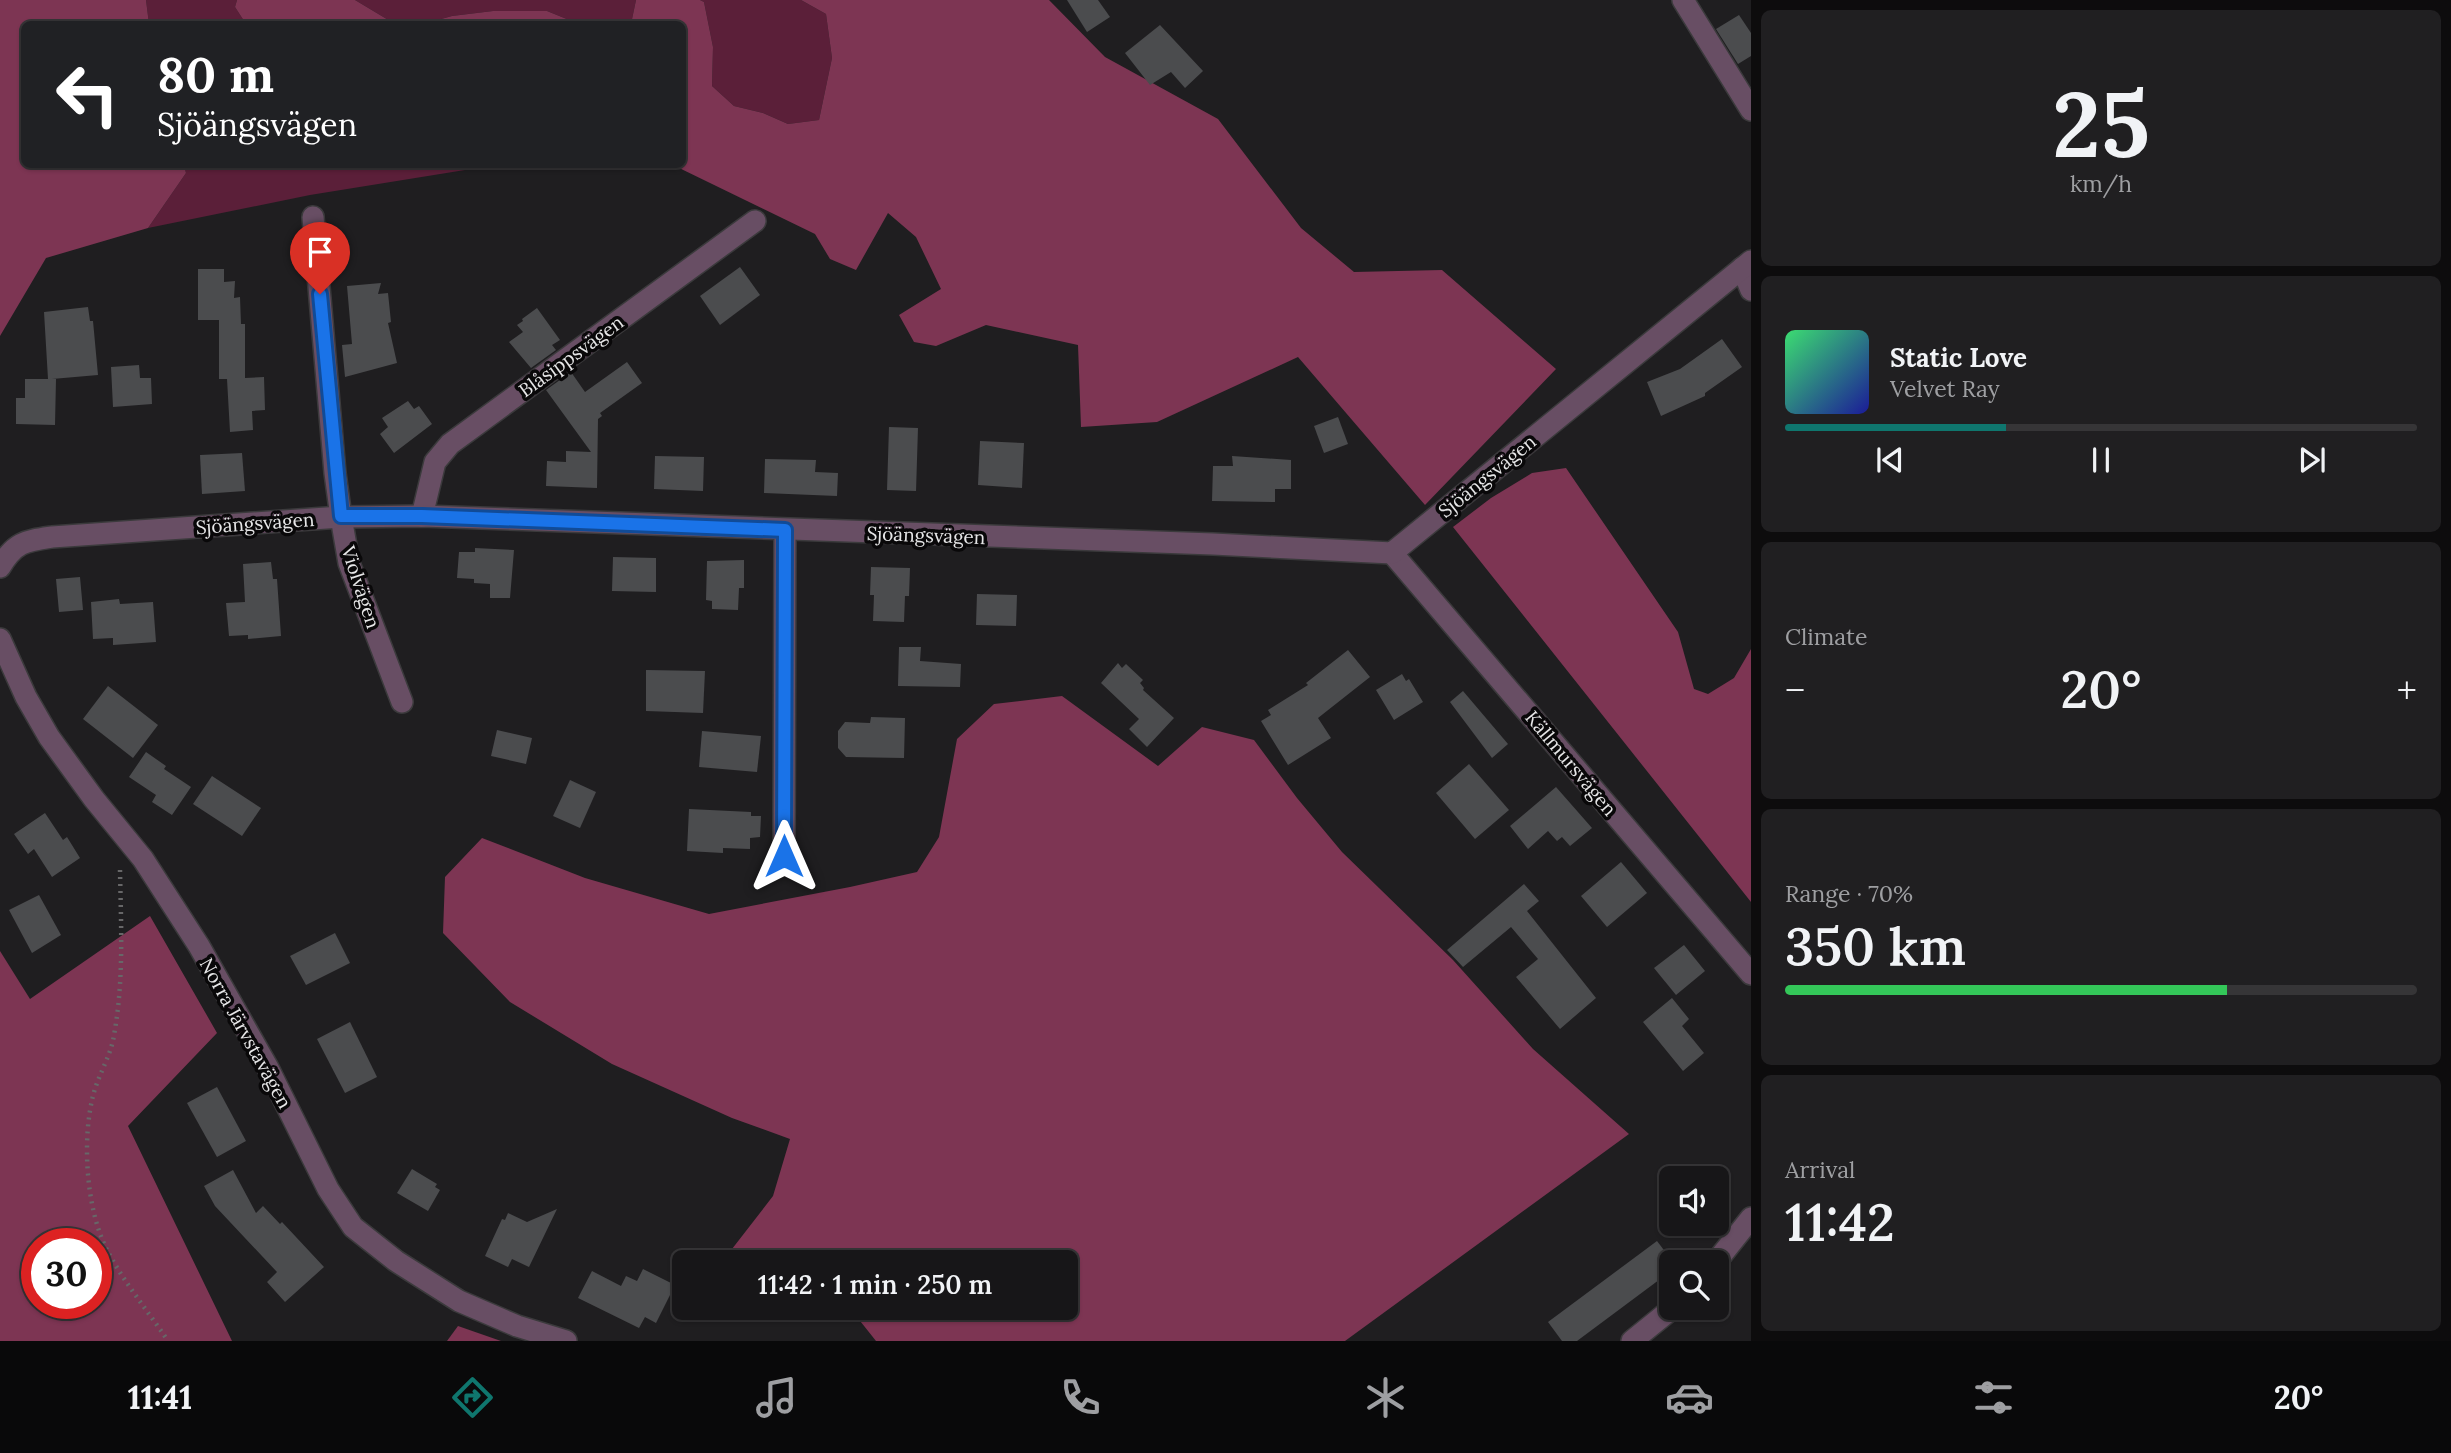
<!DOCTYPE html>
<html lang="en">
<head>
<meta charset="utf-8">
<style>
	body { margin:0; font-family:Lora,serif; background:#201f21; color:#f1f3f6; height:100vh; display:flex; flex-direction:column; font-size:26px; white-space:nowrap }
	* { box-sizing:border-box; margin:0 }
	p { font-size:23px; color:#9e9fa2 }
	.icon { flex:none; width:38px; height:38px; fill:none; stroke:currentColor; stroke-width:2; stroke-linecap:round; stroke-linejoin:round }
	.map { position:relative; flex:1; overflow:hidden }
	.drawer { display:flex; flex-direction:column; gap:10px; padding:10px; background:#0d0c0d; width:700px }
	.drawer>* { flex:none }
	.banner { position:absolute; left:21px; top:21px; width:665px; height:147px; border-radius:10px; box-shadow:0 2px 5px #0004,0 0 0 2px #363537; background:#202124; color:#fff; overflow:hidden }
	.buttons { position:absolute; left:1659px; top:1166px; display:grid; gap:14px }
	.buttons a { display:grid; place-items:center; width:70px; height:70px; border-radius:10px; background:#171618; box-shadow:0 2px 5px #0004,0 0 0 2px #363537; font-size:35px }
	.speed { position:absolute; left:21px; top:1228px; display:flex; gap:14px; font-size:35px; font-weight:700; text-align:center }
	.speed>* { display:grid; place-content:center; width:91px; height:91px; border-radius:50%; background:#171618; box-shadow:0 2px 5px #0004,0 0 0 2px #363537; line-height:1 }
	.speed .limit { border:10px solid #d22; background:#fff; color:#111 }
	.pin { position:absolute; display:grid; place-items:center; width:60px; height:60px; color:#fff; margin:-72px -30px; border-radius:50% 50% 50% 0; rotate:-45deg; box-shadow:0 0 7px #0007 }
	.pin .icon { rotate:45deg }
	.me { position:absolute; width:77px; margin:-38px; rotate:0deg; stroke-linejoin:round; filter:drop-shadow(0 0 5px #0008) }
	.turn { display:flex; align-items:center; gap:24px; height:147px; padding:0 21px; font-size:32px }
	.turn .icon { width:91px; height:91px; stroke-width:2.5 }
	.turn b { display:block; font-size:49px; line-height:60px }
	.big { font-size:52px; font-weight:600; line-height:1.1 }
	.drawer .widget { flex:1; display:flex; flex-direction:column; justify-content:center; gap:10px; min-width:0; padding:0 24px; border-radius:10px; background:#201f21 }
	.drawer .dial { align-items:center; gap:0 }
	.dial b { font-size:91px; line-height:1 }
	.song { display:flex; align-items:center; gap:21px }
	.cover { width:84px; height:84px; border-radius:10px; background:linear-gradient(135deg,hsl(140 70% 55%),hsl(240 70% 35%)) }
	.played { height:7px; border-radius:4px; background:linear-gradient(90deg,#0f766e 35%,#363537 35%) }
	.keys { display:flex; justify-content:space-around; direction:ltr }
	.heat { display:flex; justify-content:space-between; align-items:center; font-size:38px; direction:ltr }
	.charge { height:10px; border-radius:5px; background:linear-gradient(90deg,#34c759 70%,#363537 0) }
	.trip { position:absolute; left:672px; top:1250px; width:406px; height:70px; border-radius:10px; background:#171618; box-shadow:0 2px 5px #0004,0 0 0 2px #363537; font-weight:600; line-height:70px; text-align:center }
	.tabs { display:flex; height:112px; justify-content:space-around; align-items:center; background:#09090a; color:#9e9fa2 }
	.tabs .icon { width:49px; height:49px }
	.tabs .selected { color:#0f766e }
	.tabs b { font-size:32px; color:#f1f3f6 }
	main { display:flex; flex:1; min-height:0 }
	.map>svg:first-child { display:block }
	.green { fill:#5b1f39 }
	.forest { fill:#7d3553; fill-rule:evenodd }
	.building { fill:#4b4c4e }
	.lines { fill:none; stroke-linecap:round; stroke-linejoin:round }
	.street-casing { stroke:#3b3a3c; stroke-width:24 }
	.path { stroke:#676768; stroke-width:4.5; stroke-dasharray:2 5; stroke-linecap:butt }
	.street { stroke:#684e64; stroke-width:21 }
	.route-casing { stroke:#114b97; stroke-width:18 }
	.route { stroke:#1a73e8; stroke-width:12 }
	.labels { text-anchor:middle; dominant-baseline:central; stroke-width:7; stroke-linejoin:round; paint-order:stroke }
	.street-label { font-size:19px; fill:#e6e6e7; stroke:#090809 }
</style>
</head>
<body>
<main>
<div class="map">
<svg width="1751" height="1341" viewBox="0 0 1751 1341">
	<rect width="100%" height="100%" fill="#1f1e20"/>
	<g class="green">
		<polygon points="146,0 237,0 235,7 246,24 149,24"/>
		<polygon points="355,0 636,0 631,24 579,24 547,11 493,11 452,16 427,23 390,21"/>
		<polygon points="700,0 801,0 826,14 832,58 819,120 788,124 763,113 734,106 712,86 713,47 704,2"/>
		<polygon points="184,165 496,165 310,195 148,228 186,173"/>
	</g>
	<g class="forest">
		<polygon points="0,0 146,0 149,24 24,24 24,164 184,165 186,173 148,228 46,258 0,336"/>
		<polygon points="237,0 355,0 390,21 427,23 452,16 493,11 547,11 579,24 246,24 235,7"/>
		<polygon points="636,0 700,0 704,2 713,47 712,86 734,106 763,113 788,124 819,120 832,58 826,14 801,0 1049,0 1105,57 1218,119 1301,228 1354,272 1442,270 1556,369 1425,505 1298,357 1157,422 1081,427 1078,345 986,325 936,346 914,342 899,315 941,289 916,237 888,213 856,270 830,259 815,234 673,165 682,164 682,24 631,24"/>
		<polygon points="1566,468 1678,632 1694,689 1708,694 1734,678 1751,649 1751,902 1453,527 1491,498 1532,473"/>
		<polygon points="1062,696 1158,766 1202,727 1254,740 1297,798 1342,852 1453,960 1533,1049 1629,1134 1345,1341 876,1341 849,1307 1066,1307 1066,1262 761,1262 732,1249 773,1196 790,1139 732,1118 612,1064 510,1002 443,933 445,877 482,838 585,878 709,914 850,887 917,872 939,837 957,739 994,704"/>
		<path d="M150,916l67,117 -89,93 104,215h-232v-390l30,48zM37,1244h59v60h-59z"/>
		<polygon points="458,1326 501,1341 447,1341"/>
	</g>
	<g class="building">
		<polygon points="1067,0 1098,0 1110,17 1087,32"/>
		<polygon points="1739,15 1751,33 1751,56 1738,64 1716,29"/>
		<polygon points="1160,25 1203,71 1185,88 1171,72 1150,85 1125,53"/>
		<polygon points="740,267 760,295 720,325 700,296"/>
		<polygon points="198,269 224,269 224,282 235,281 234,298 240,297 241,324 245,324 245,378 264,377 265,410 252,411 253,430 230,432 227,379 237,379 219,379 219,320 198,320"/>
		<polygon points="381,283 378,294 388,293 391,322 388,323 397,363 345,377 342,345 352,344 347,286"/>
		<polygon points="88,307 90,321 93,321 98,375 52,379 56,379 55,425 16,424 16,398 25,398 25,379 48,379 44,312"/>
		<polygon points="537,308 560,340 552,345 556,350 531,368 509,342 523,332 517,325 523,321 522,319"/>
		<polygon points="1722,339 1742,367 1705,393 1705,396 1661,416 1647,382 1680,369"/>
		<polygon points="627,362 642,383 600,413 602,416 598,419 597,488 546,486 547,461 566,462 566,451 591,452 546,390 571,372 585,392"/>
		<polygon points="139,365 140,378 151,378 152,404 113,407 111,367"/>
		<polygon points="408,401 414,409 419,406 432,424 394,453 380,434 388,427 382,418"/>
		<polygon points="1338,417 1348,444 1324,453 1314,426"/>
		<polygon points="889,427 918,428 916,491 887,490"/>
		<polygon points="980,441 1024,443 1022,488 978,485"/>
		<polygon points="242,453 245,491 202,494 200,455"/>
		<polygon points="655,456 704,457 703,491 654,489"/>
		<polygon points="1232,456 1291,460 1291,489 1275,489 1275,502 1212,501 1213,466 1233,466"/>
		<polygon points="765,459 816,460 815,472 838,473 837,496 764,493"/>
		<polygon points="475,548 514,550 510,598 490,598 490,584 474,583 474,579 457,578 459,552 475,552"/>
		<polygon points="613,557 656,558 656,592 612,591"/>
		<polygon points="744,560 744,588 739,588 738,610 712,609 712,601 706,600 707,561"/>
		<polygon points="271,562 273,579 277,579 281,636 248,639 248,635 229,636 226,603 245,602 243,564"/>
		<polygon points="871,567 910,568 909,596 905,596 904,622 873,621 874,595 870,595"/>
		<polygon points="80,577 83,610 59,612 56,579"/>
		<polygon points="977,594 1017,595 1016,626 976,625"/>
		<polygon points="119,599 120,604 153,602 156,642 113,645 113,638 93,639 91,602"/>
		<polygon points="899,647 921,647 920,661 961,664 960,687 898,686"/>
		<polygon points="1348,650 1370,677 1318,718 1331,738 1288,765 1261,721 1271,715 1268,710 1308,685 1306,683"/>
		<polygon points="1118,663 1122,668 1126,664 1143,680 1140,683 1144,688 1143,690 1174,718 1147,747 1129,729 1139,719 1101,683"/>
		<polygon points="646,670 705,671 703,713 646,711"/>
		<polygon points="1402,674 1406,681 1409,679 1423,702 1394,720 1376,690"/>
		<polygon points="108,686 158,725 133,758 83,719"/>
		<polygon points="1463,691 1508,744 1492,758 1450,702"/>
		<polygon points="871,717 905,718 904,758 846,757 838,748 838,731 845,722 870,723"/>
		<polygon points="497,730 532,738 526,764 491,756"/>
		<polygon points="702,731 761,736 757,772 699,767"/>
		<polygon points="146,752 166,766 164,769 191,787 172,815 152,802 156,795 129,777"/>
		<polygon points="1469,764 1509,810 1475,839 1436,793"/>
		<polygon points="212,776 261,808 242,836 193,804"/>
		<polygon points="570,780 596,792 580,828 553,816"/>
		<polygon points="1556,787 1592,828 1570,846 1562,837 1557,841 1548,831 1528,849 1510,826"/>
		<polygon points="689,809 751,812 751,816 761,816 760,837 750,838 750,849 723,848 723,853 687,851"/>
		<polygon points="45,813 63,840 67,837 80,858 52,877 34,849 28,854 14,834"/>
		<polygon points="1621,862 1647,893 1607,927 1581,896"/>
		<polygon points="1524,884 1539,901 1527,911 1596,998 1560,1029 1516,977 1538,959 1511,927 1463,967 1447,950"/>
		<polygon points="39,895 61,935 32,953 9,910"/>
		<polygon points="335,933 350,963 306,985 290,956"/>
		<polygon points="1684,945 1705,971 1676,995 1654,968"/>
		<polygon points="1672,998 1689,1019 1682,1026 1704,1053 1683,1071 1643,1022"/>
		<polygon points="350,1022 377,1077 345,1093 317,1039"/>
		<polygon points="217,1087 246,1141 217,1157 187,1103"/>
		<polygon points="412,1169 437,1184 435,1187 440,1190 428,1211 397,1193"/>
		<polygon points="233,1170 256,1213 263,1206 280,1224 282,1222 324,1267 285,1302 267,1282 277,1272 215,1206 204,1186"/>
		<polygon points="557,1209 529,1267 512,1259 508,1267 485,1256 502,1219 505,1220 508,1213 527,1222"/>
		<polygon points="1657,1241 1673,1262 1671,1271 1577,1341 1562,1341 1548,1322"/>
		<polygon points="643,1269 675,1285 656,1323 645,1317 639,1328 578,1298 592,1271 621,1286 626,1276 637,1281"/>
	</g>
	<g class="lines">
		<defs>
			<g id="street">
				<polyline points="1683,0 1751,110"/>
				<polyline points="313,217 335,473 341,517 349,563 402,702"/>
				<polyline points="1742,268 1751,290"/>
				<polyline points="422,516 435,462 450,444 755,221"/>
				<polyline points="1392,553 1751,974"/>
				<path d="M0,567c15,-25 25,-26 52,-30l289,-20 81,-1 791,28 179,9 359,-292"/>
				<polyline points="0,639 26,697 49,737 94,799 143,859 199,946 268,1068 328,1189 353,1227 396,1261 459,1301 517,1326 566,1341"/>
				<polyline points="784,856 785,530"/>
				<polyline points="1716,1262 1751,1218"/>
				<polyline points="1632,1341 1674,1307"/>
			</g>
		</defs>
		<use href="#street" class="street-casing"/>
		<path class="path" d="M120,870c1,55 4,111 -6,165 -3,21 -16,40 -21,61 -11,43 -7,111 13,152 16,32 42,63 62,93"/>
		<use href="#street" class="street"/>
	</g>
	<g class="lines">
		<defs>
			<polyline id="route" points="320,294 341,516 422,516 785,530 784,856"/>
		</defs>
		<use href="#route" class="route-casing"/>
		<use href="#route" class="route"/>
	</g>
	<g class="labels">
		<g class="street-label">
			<text transform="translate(571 356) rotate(-36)">Blåsippsvägen</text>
			<text transform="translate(1487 476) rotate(-39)">Sjöängsvägen</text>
			<text transform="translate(255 523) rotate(-4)">Sjöängsvägen</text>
			<text transform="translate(926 535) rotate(2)">Sjöängsvägen</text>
			<text transform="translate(361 587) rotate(72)">Violvägen</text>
			<text transform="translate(1571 763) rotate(50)">Källmursvägen</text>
			<text transform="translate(246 1033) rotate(61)">Norra Järvstavägen</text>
		</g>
	</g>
</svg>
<div class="buttons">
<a><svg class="icon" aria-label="sound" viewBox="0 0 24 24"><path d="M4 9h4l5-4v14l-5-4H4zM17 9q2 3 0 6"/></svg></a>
<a><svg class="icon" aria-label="search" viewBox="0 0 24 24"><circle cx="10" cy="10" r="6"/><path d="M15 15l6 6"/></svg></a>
</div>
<div class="speed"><div class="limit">30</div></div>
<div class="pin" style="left:320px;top:294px;background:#d93025"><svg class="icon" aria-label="arrive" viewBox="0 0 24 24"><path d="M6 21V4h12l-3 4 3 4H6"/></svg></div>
<svg class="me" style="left:784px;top:856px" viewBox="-20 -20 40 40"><path d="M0-17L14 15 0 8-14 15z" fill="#1a73e8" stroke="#fff" stroke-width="4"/></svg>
<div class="trip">11:42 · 1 min · 250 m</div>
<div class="banner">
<div class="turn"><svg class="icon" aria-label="left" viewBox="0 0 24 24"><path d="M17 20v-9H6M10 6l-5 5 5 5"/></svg><div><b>80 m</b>Sjöängsvägen</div></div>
</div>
</div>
<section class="drawer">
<div class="widget dial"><b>25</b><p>km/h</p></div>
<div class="widget">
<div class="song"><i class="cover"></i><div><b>Static Love</b><p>Velvet Ray</p></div></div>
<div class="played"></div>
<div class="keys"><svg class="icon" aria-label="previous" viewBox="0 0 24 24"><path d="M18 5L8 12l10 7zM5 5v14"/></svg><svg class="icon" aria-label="pause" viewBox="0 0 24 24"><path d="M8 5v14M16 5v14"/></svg><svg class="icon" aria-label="next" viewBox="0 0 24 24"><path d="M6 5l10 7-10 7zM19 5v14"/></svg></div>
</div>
<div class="widget"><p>Climate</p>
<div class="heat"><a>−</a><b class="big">20°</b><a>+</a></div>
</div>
<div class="widget"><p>Range · 70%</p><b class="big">350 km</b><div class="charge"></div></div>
<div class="widget"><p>Arrival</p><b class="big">11:42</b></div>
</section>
</main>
<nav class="tabs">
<b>11:41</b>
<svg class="icon selected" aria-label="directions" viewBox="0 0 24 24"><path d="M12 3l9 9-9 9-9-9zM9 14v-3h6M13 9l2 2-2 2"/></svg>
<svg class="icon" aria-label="music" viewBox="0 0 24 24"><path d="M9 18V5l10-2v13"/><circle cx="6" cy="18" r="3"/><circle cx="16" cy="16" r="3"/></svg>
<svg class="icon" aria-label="phone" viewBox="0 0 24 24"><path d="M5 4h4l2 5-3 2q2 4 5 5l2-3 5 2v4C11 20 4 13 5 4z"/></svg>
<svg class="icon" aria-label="climate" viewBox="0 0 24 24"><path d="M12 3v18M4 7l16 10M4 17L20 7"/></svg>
<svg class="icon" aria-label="car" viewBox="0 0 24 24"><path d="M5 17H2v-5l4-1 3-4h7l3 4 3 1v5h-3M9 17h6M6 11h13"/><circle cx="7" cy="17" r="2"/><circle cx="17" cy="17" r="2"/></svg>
<svg class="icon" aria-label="filters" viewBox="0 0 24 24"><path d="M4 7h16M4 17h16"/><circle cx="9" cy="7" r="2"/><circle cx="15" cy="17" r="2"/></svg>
<b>20°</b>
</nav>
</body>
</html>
